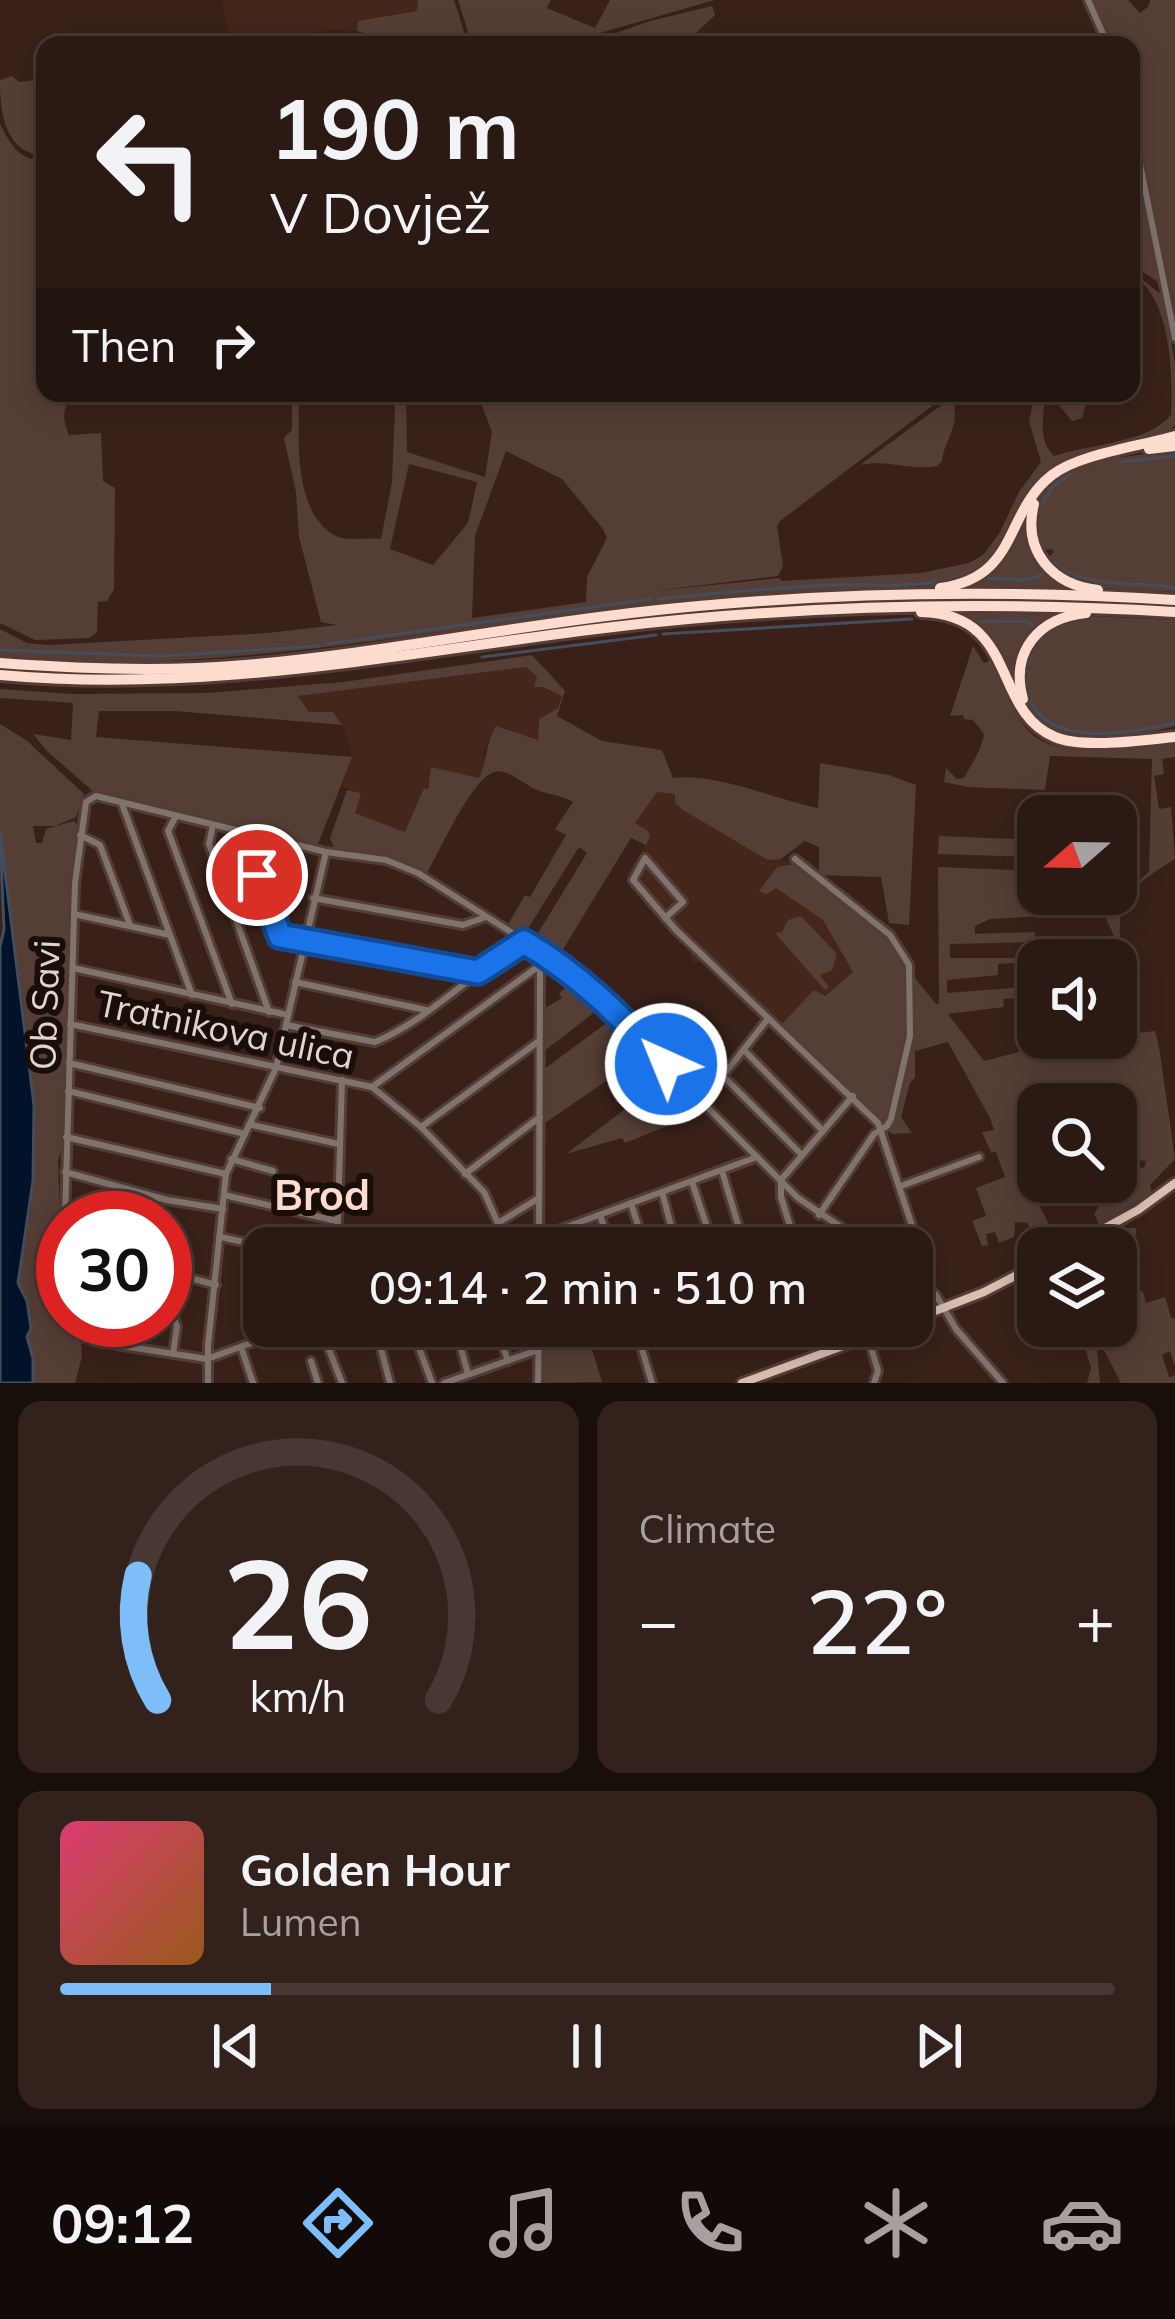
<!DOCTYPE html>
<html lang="en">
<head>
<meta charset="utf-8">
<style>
	body { margin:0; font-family:Mulish,sans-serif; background:#33221c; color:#f1f3f6; height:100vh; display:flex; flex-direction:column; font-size:45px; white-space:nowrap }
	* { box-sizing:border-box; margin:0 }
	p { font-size:39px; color:#a6a0a0 }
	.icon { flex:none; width:66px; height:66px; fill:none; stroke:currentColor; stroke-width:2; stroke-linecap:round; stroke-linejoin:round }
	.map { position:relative; height:1383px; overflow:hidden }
	.panel { display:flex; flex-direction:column; gap:18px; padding:18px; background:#180e0a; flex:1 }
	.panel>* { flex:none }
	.hud { position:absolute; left:36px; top:36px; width:1104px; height:366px; border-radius:24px; box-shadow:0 6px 30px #0003,0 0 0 3px #473833; background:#2b1913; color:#f1f3f6; overflow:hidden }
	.needle { width:78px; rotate:250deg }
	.controls { position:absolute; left:1017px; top:795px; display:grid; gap:24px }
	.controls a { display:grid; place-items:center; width:120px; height:120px; border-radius:24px; background:#2b1913; box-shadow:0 6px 30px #0003,0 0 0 3px #473833; font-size:60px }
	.speed { position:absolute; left:36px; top:1191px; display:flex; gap:24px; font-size:60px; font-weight:700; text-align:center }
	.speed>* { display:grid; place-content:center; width:156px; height:156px; border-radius:50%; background:#2b1913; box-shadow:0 6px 30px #0003,0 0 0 3px #473833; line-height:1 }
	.speed .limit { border:18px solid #d22; background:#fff; color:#111 }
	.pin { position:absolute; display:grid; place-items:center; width:102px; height:102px; color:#fff; margin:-51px; border:6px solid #fff; border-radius:50%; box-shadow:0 3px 12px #0007 }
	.me { position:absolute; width:132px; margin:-66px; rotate:316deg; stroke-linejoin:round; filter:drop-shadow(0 0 9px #0008) }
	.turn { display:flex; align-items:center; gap:42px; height:252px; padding:0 36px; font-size:54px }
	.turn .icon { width:156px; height:156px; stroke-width:2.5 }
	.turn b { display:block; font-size:84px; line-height:102px }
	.then { display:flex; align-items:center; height:114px; padding:0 36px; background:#0003; gap:24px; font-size:45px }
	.big { font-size:90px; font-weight:600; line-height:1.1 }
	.panel .widget { flex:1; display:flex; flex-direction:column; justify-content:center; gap:18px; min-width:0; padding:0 42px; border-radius:24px; background:#33221c }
	.panel .dial { align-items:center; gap:0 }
	.dial svg { height:312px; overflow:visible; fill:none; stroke:#473833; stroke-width:7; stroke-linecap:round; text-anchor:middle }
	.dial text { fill:#f1f3f6; stroke:none }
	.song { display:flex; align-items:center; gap:36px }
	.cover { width:144px; height:144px; border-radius:18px; background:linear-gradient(135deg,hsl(340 70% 55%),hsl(30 70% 35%)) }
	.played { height:12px; border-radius:6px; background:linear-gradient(90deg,#7dbef9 20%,#473833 20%) }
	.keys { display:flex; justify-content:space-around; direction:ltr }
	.heat { display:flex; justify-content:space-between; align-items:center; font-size:66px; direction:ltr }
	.panel .tiles { flex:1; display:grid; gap:18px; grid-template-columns:1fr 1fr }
	.widget:last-child { grid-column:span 2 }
	.trip { position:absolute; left:243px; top:1227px; width:690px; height:120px; border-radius:24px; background:#2b1913; box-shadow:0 6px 30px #0003,0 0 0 3px #473833; font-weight:600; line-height:120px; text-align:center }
	.menu { display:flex; height:192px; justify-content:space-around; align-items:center; background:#110a08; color:#a6a0a0 }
	.menu .icon { width:84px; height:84px }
	.menu .selected { color:#7dbef9 }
	.menu b { font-size:54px; color:#f1f3f6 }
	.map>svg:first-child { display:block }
	.built { fill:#44261a }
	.green { fill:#553e35; fill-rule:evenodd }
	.water { fill:#00132a; stroke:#444d5b; stroke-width:3 }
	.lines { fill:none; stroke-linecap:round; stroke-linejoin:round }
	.stream { stroke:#444d5b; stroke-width:3 }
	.minor-casing { stroke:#543d36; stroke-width:12 }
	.major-casing { stroke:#543d36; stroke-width:14 }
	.highway-casing { stroke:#543d36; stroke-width:16 }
	.minor { stroke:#80736e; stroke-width:6 }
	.major { stroke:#dabeb4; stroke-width:8 }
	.highway { stroke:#fddcd0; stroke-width:10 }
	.route-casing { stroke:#114b97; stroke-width:30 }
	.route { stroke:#1a73e8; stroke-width:21 }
	.labels { text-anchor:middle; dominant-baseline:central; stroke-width:12; stroke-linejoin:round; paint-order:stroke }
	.street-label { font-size:36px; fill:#e3d3cd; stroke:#190e0a }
	.quarter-label { font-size:42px; font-weight:bold; fill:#fddcd0; stroke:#190e0a }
</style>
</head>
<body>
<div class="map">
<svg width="1175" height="1383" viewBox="0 0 1175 1383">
	<rect width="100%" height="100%" fill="#392119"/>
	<g class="built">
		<polygon points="222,0 418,0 418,11 359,21 357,31 332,30 230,42"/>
		<polygon points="526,667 537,677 539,687 562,696 558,708 539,720 538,741 523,738 505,727 490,739 483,752 486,764 479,778 431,778 406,832 354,813 361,794 342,786 352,752 342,725 333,712 308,712 297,696"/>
		<polygon points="656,792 675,794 740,840 792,864 774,885 823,920 854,971 824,996 814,991 781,1025 743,990 736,998 701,961 696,964 689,957 692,952 626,876 650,837 648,831 634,824"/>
	</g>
	<g class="green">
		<polygon points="418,0 454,0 468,45 406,45 357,31 358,21 417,11"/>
		<polygon points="458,0 551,0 547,8 595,28 610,0 715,0 558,45 472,45"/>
		<polygon points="1094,0 1128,0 1140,13 1148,7 1150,0 1175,0 1175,306 1131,97 1131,45 1114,45"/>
		<polygon points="712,6 715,15 697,32 700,45 582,45 650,21"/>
		<path d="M40,68h5v87c-40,0 -45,-43 -45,-75l12,-4 7,6 15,-2z"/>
		<path d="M0,124c11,21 19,37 45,36v233h34c-17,10 -18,25 -10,42l32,-2 2,48 12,7 -1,101 -7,12 -9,1 -1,30 -8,6 -54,2 -35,-17z"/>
		<polygon points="1131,140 1160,281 1158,282 1131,264 1131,252 1139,251 1131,212"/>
		<path d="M1131,271l32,25 12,67v62l-10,9 -86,20 -37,20 -49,86 -25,17 -32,9c-149,3 -297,18 -445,39 -164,22 -325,49 -491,31v-27l27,14 22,2 219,-12 69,-8 -16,-3 -22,-85 -3,-45 -12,-54 8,-8v-37h7c0,42 -7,117 35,142 12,7 33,2 47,4l11,-57 3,-74 -3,-11 -12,-4h26l1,59 78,25 7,-45 -15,-39h472l-169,128 -3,5 6,40 -5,10 -126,15 128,-13 1,3 140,-8 48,-10 14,-8 16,-21 20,-42 22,-30 -12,-41 6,-28h28l9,13 11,-13h6l-7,25 -10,3 -21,-26h-6c-1,23 -8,44 9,61 35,-12 93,-12 117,-41 2,-36 0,-92 -21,-123 -5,-8 -13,-14 -19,-21zM506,451l56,28 41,50 4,9 -20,39 -1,25 -114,16 3,-82zM409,464l68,18 -9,41 -35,42 -43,-16z"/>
		<path d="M958,393h10l-14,14c5,19 -10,35 -12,54l-5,5c-28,5 -50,-7 -77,-1z"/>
		<path d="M1175,450v142c-46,-3 -95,3 -128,-33l7,-7 -3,-3 -11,2c-31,-90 76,-92 135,-101z"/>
		<polygon points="1026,518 1027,533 1069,587 968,586 999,564"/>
		<polygon points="968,613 1060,615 1031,634 1017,692 1007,667 952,614"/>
		<path d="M1088,616l87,4v106c-39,11 -132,28 -148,-25 -3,-9 -3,-20 -4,-29l7,-4 -6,-6c10,-32 35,-38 64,-46z"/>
		<path d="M973,646l11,17 8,-3c11,25 20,57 41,75 30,26 105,13 142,8v14l-13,2 2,15 -10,2 5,33 12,-2 4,52c-44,28 -62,38 -53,95l-19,-42c18,-9 30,-28 46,-40l3,-113 -102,-3 -5,34 -77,-3 -24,-5 2,-14 11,11 7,-1c8,-15 17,-27 20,-44l-11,-14 -9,-1 -1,-4 -13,1z"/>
		<path d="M532,655l33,36 -8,25 45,25 60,9 11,28c43,-5 102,21 145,30l2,-45 69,12 27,10 -7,140 -20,-2 -8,-46 -62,-2v-28l-14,-6 -24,18 -13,1 -85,-50 -8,-7v-9l-18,-2 -22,31 13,8 2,6 -4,8 -15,-7 -74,121 -25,-16 55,-90 -8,-6 -57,91 -16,-10 19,-33 5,2 36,-62 -11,-6 18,-27c-11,-7 -24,-7 -36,-12 -11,-4 -31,-23 -43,-18 -24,9 -54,79 -68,103l-34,-17 -57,-8 -5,-12 17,-48 14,3 -6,20 50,19 19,-44 4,1 3,-22 48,11c8,-18 7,-34 17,-52l42,14 1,-21 19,-11 4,-12 -20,-9h-8l3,-10 -11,-10 -228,29 11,16h24l9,13 -167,-14h-76l-3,26 256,20 -35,90 -222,-54 -48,-42 -14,-17 38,6 2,-37 -73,-5v-9l72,5 135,-1 136,-11z"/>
		<polygon points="0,724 26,740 84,794 76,817 55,826 33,826 36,843 42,843 46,829 74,821 79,827 62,1148 58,1160 63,1306 52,1314 57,1326 81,1338 82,1356 75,1383 33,1383 27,1337 31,1328 27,1301 18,1283 31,1207 34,1138 30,1058 0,832"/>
		<polygon points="939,836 1038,840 1038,857 938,854"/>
		<path d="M808,862l9,7 -1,8c29,25 68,50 87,83 16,27 -2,137 -18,163l-104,-98 33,-35 11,6 28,-24 -30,-52 -47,-32 -9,6 -8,-3 18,-24z"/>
		<path d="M938,867l100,4v23h49l-58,2v9l67,-4 4,12 -110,6 -15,7v8l60,-2v10l-85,2v14h82l1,15 -5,-11 -30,2v11l-51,5v13l91,-7v11l-35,2 1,8 -56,7 36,47 70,-18 101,-12 4,16 16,112 -25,26 2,8 -53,31 -5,-10 4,-6 -4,-10c19,-4 35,-6 36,-28l-14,-2v-4l28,4 2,-7 -30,-3v-54h-78v47l-23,1 10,14 13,-3v5l-11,3v8l32,67 -21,2v9l-11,7 -5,-11 9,-4 -4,-11 7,-4 -7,-11 -12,-1 -1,15 -15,6 -4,-11 -9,2 2,11 -6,1 -10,-25 14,-5 -10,-28 29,-11 -9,-25h-5l-9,-20 12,-2 -4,-12 -42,-76 -33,9v26l-5,6 -9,34 11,16 -21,1 -1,-3 24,-98v-56l23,28 2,-2z"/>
		<polygon points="801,916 837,954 832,970 820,975 829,987 825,990 775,933 782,932 788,920"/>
		<polygon points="577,979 605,1004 543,1052 542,1010 562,998 559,993"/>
		<polygon points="616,1016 650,1051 542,1125 543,1070"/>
		<polygon points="671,1074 702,1112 625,1143 622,1138 566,1154"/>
		<polygon points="1129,1228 1136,1228 1135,1253 1125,1286 1143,1292 1146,1303 1165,1297 1171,1318 1175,1319 1175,1366 1170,1351 1162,1355 1169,1377 1175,1375 1175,1383 1121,1383 1103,1348 1097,1351 1100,1383 1087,1383 1091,1368 1085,1347 1090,1335 1063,1331 1063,1326 1116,1326 1116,1260 1121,1258"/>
		<polygon points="541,1326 585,1326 602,1382 540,1383"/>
	</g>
	<polygon class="water" points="0,832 34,1105 33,1181 18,1283 27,1301 31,1328 27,1337 33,1358 33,1383 0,1383 0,947 4,929"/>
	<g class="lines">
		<g class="stream">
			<polyline points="1122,462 1175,456"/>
			<polyline points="1038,510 1053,486 1077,469"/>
			<polyline points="1038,532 1044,549"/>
			<path d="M1048,556c30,37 86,23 127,32"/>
			<polyline points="986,578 1026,580 1044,574"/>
			<path d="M659,599c57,-6 114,-11 170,-14 48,-2 108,7 150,-18"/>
			<polyline points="975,622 1025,621 1035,627"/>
			<polyline points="663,634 912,619"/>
			<polyline points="327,644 651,599"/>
			<polyline points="0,650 160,656 319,646"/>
			<polyline points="482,657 656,635"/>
			<polyline points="1028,666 1033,647 1046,636"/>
			<path d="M1027,670c-6,83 97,65 148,53"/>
		</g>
		<defs>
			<g id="minor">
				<polyline points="1088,0 1108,45"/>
				<polyline points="1131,119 1175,338"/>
				<polyline points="122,804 192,995"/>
				<polyline points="176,816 168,831 232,1004"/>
				<polyline points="213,825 209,844 269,1012"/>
				<polyline points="248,833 246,845 280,936 478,972"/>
				<polyline points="80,835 100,845 130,925"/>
				<polyline points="795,859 890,935 909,965 910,1036 891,1119 887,1126 874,1134 819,1215"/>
				<polyline points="313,898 463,925 483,918"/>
				<polyline points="74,914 170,935"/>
				<polyline points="665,918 683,902 645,858 633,880 676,930 878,1123 924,1262 923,1282"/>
				<polyline points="73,968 288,1015"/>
				<polyline points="295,982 426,1010"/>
				<polyline points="70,1024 372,1087 421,1127 484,1192 509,1248"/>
				<path d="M286,1025l89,17c55,-23 98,-71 149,-100"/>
				<polyline points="745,1051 823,1131"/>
				<polyline points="69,1063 260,1108"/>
				<polyline points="724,1077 802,1155"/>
				<polyline points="372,1087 539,966"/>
				<polyline points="68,1091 245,1134"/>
				<polyline points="702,1102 767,1020"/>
				<polyline points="252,1125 339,1144"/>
				<polyline points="421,1127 539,1041"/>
				<polyline points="66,1137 226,1174"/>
				<polyline points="231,1159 273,1171"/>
				<polyline points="722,1171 745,1248"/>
				<polyline points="65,1172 167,1200 223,1209"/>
				<polyline points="465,1174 540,1117"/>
				<polyline points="692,1182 708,1230"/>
				<polyline points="901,1186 979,1157"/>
				<polyline points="128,1189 141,1218"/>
				<polyline points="662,1192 677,1248"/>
				<polyline points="224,1195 337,1221"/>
				<polyline points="631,1203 645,1248"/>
				<polyline points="600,1215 611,1248"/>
				<polyline points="65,1218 75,883 86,802 96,796 326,852 386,860 418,873 569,969 798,1198 872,1248"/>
				<polyline points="498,1223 539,1198"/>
				<polyline points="221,1237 270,1248"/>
				<polyline points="337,1248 342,1080"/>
				<polyline points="509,1248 757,1157"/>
				<polyline points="539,1248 540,966"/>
				<polyline points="797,1248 781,1197 781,1180 853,1096"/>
				<polyline points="165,1271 216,1285"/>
				<polyline points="912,1274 936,1295 956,1329 1003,1383"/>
				<polyline points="165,1296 177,1326 173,1354"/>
				<polyline points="92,1320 106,1341 116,1345 207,1359 298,1326"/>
				<polyline points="126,1320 138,1348"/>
				<polyline points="320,1326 342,1383"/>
				<polyline points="375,1326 390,1383"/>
				<polyline points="411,1326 432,1383"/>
				<polyline points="455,1326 468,1374"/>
				<polyline points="496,1326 508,1361"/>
				<polyline points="635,1326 652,1383"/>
				<polyline points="821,1326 829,1352"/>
				<polyline points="637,1333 659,1326"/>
				<polyline points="868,1337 878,1371 874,1383"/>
				<polyline points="241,1347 253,1383"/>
				<polyline points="311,1361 318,1383"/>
				<polyline points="208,1383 208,1345 226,1174 276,1068 326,852"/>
				<polyline points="444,1383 538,1350"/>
				<polyline points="538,1383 539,1326"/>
			</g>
			<g id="major">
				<polyline points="1068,1248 1138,1210 1175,1183"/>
				<polyline points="912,1320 984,1292 1038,1264"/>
				<polyline points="742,1383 897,1326"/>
			</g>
			<g id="highway">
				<polyline points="1149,449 1175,446"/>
				<path d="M1034,504c-12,48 19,81 64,86"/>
				<path d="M940,588c80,-11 63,-75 112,-113 27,-21 89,-29 123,-39"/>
				<path d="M921,612c98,2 70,99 134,125 28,12 89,3 120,0"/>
				<path d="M0,663c81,6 164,9 245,2 129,-11 257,-37 386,-52 181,-21 363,-24 544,-13"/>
				<path d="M0,675c213,19 405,-23 613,-48 187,-22 375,-26 562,-15"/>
				<path d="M1023,699c-13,-47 15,-81 63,-86"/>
			</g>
		</defs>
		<use href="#minor" class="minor-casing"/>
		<use href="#major" class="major-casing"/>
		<use href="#highway" class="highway-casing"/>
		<use href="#minor" class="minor"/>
		<use href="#major" class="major"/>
		<use href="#highway" class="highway"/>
	</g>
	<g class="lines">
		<defs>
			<path id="route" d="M257,875l23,61 198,36 46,-30c58,34 96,74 142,122"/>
		</defs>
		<use href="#route" class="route-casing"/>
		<use href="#route" class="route"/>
	</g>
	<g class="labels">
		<g class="street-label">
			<text transform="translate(44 1005) rotate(-88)">Ob Savi</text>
			<text transform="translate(226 1029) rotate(12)">Tratnikova ulica</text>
		</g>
		<g class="quarter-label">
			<text x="322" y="1194">Brod</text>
		</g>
	</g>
</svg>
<div class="controls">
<a><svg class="needle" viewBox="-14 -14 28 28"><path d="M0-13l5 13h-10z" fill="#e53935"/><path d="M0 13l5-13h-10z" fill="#a6a0a0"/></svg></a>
<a><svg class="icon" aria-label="sound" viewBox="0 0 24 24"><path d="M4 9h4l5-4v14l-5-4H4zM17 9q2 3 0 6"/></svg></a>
<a><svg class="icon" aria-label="search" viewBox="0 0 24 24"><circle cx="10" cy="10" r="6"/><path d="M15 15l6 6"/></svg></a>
<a><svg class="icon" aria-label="layers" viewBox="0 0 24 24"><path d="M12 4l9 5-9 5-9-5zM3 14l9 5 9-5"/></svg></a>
</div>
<div class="speed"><div class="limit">30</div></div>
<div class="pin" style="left:257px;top:875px;background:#d93025"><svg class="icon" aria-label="arrive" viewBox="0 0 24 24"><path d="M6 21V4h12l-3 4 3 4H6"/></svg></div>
<svg class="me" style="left:666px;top:1064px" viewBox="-20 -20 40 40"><circle r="17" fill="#1a73e8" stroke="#fff" stroke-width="3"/><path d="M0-11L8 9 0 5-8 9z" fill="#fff"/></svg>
<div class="trip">09:14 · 2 min · 510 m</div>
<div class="hud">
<div class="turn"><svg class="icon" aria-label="left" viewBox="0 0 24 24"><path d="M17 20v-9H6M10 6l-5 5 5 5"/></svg><div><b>190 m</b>V Dovjež</div></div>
<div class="then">Then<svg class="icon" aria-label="right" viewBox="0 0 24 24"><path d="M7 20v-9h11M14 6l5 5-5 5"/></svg></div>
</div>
</div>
<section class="panel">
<div class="tiles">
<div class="widget dial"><svg viewBox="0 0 100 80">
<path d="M14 69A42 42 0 1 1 86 69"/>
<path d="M14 69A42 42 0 0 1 9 37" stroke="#7dbef9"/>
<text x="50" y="56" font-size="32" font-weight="700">26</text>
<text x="50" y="72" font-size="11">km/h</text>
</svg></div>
<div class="widget"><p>Climate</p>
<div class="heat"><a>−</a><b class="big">22°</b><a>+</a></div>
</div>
<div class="widget">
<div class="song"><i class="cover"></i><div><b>Golden Hour</b><p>Lumen</p></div></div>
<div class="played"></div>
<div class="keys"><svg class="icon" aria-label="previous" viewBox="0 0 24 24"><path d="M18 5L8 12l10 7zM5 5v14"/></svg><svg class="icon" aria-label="pause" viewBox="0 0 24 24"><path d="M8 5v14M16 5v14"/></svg><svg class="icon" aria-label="next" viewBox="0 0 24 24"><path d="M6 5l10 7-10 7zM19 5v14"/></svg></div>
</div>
</div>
</section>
<nav class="menu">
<b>09:12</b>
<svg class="icon selected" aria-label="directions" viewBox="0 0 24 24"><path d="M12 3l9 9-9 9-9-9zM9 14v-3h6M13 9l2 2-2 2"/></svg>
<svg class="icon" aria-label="music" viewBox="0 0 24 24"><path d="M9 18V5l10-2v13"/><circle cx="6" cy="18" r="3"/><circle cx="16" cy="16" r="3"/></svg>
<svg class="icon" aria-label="phone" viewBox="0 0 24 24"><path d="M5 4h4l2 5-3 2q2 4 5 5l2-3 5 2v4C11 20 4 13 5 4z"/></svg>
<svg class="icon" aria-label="climate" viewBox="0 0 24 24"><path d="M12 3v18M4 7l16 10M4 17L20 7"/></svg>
<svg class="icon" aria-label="car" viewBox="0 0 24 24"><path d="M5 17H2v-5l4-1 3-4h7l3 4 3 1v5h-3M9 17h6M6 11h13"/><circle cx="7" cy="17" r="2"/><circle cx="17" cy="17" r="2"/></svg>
</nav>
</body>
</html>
